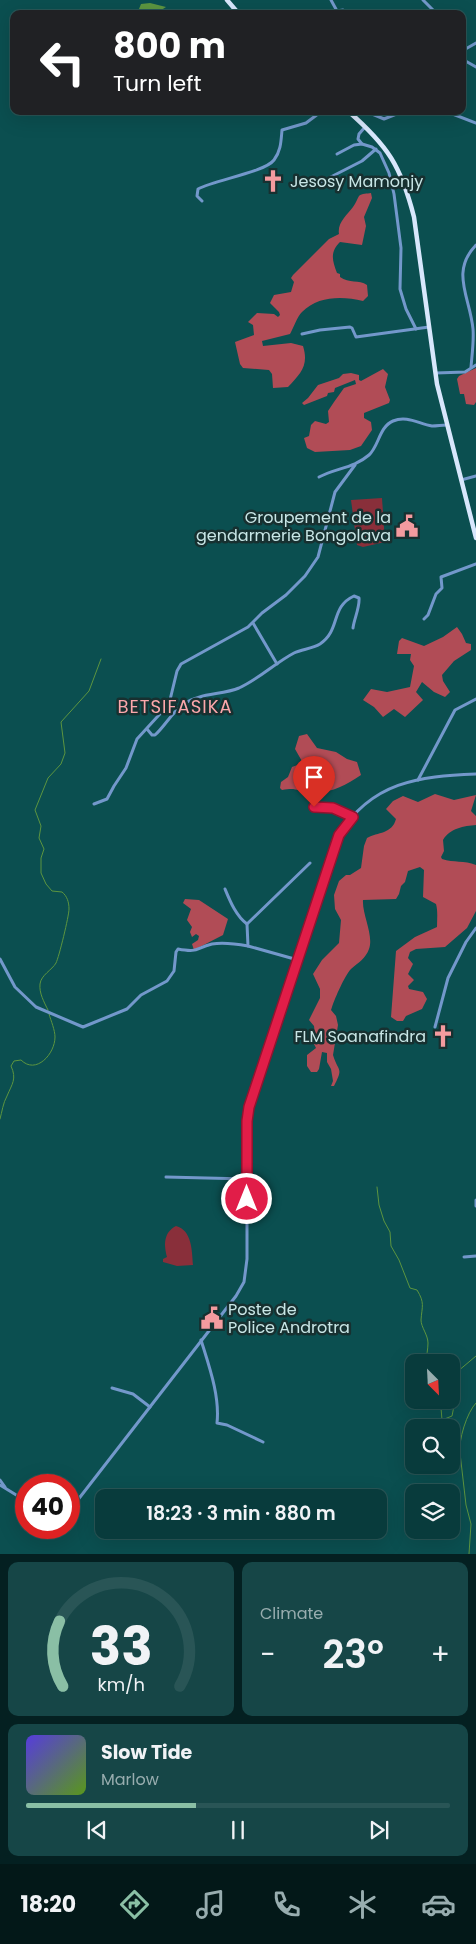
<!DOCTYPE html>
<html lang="en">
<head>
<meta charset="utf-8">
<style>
	body { margin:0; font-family:Poppins,sans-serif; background:#164647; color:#f1f3f6; height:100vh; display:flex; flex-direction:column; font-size:19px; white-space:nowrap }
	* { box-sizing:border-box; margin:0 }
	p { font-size:16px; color:#98adaf }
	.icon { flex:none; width:28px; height:28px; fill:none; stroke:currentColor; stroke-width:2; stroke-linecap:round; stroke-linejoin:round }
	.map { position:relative; height:1554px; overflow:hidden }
	.side { display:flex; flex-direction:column; gap:8px; padding:8px; background:#042021; flex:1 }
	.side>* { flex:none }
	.banner { position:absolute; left:10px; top:10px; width:456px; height:105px; border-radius:10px; box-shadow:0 5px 20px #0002,0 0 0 1px #295556; background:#202124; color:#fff; overflow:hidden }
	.needle { width:32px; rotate:156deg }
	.fabs { position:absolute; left:405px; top:1354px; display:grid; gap:10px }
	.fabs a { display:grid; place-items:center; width:55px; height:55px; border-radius:10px; background:#083b3c; box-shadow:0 5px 20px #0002,0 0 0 1px #295556; font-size:25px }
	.speed { position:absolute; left:15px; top:1474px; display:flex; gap:10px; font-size:25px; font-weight:700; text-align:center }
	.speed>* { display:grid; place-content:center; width:65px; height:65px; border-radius:50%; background:#083b3c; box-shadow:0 5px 20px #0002,0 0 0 1px #295556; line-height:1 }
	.speed .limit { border:8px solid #d22; background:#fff; color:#111 }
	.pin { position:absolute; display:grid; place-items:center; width:42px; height:42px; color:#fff; margin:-51px -21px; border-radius:50% 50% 50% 0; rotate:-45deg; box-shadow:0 0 5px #0007 }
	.pin .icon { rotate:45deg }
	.me { position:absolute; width:55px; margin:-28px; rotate:0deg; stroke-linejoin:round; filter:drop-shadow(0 0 4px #0008) }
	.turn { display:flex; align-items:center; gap:18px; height:105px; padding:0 20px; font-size:22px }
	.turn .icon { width:65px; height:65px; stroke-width:2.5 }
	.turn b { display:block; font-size:35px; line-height:42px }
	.big { font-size:38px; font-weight:600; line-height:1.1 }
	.side .card { flex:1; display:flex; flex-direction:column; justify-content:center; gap:8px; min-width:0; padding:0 18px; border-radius:10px; background:#164647 }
	.side .dial { align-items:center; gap:0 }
	.dial svg { height:130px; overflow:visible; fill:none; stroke:#295556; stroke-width:7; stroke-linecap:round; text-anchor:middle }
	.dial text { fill:#f1f3f6; stroke:none }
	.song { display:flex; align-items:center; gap:15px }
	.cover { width:60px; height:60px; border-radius:8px; background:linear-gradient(135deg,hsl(250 70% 55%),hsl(90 70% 35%)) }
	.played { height:5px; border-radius:2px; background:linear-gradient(90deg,#8abfa5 40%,#295556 40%) }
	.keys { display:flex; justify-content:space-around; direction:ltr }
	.heat { display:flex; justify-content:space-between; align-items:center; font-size:28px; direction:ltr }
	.side .tiles { flex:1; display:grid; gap:8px; grid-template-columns:1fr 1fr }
	.card:last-child { grid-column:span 2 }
	.trip { position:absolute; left:95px; top:1489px; width:292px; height:50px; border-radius:10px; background:#083b3c; box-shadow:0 5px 20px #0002,0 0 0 1px #295556; font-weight:600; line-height:50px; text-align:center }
	.dock { display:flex; height:80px; justify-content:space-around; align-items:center; background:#031818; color:#98adaf }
	.dock .icon { width:35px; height:35px }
	.dock .current { color:#8abfa5 }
	.dock b { font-size:22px; color:#f1f3f6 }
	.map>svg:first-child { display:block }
	.green { fill:#892f3a }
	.forest { fill:#b14c56 }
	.water { fill:#5c9540 }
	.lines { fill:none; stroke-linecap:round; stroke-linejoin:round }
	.stream { stroke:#5c9540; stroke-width:1 }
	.minor { stroke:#7398cb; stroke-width:3 }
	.major { stroke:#d8e7fc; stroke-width:4.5 }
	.route-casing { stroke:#92132f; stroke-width:12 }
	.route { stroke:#e11d48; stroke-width:9 }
	.labels { text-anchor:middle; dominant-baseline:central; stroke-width:5; stroke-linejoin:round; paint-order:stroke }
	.poi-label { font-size:16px; fill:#c8e6e6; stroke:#173030; text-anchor:start }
	.neighbourhood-label { font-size:18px; letter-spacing:1px; fill:#fba7ab; stroke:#173030 }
</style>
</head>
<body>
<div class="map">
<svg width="476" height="1554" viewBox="0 0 476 1554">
	<rect width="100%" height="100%" fill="#0b4f50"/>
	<g class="green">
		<polygon points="382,498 385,542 363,547 357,545 351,500"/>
		<path d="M176,1226c16,4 16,25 17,39l-16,1 -14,-4v-3l4,-2c-3,-12 -4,-24 9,-31z"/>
	</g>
	<g class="forest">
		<path d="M371,193l1,5 -8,19 2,9 -4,19 -22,-3c-10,10 -8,18 -3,31l3,1v3c9,7 19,2 27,8l1,11 -5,5c-21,-5 -45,-5 -61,11 -5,5 -8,15 -12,22l-28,7 1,5 28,-3 12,3c6,19 -2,27 -15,41l-15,1 -1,-14 -3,-4 -26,-2 -3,-4 -5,-22 19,-7 -1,-10 -5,-3 9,-9 17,1 4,3 2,-2 -1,-3 -9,-9 4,-8 17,-3 3,-10 -3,-4 2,-3 36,-36 10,-5c-2,-11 8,-19 14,-27 3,-4 4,-8 6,-11 3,-3 8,-2 12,-3z"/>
		<polygon points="476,368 476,402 474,405 466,404 464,394 460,394 457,379 459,376"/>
		<polygon points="383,369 388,374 385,387 390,400 389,403 364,413 364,418 371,422 372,430 361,446 350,450 315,452 307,448 304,438 309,436 311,425 315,421 326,424 329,422 328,411 334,402 344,388 356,384 355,380 335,388 334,392 328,393 327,396 304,405 302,403 308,398 318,385 339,378 343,374 351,373 359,375 359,380 361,381"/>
		<polygon points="457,627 462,634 466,643 471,644 471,650 454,661 442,675 443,681 450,692 445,697 434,692 422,682 416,692 423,700 405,717 394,709 383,717 374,707 363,700 371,689 387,692 410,687 414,666 410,660 411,654 397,654 399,641 402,638 424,646 443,637"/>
		<path d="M307,734l10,14 19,4 11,7 10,3 4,13c-16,11 -31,19 -52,17 -13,-1 -12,-5 -27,-2l-2,-2 1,-6 7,-5 4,-10 11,-4 -8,-14 4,-13z"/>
		<path d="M435,794l19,6 22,-5 -5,16 5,5v9c-12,1 -26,3 -33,15l1,11 -3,6 1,2c12,4 22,1 34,6v46l-9,17 -22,19 -29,2 -6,3 -2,6 5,6 -5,10 6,6 -6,6 1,3 14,3 4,7 -5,10 -16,7 -3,5h-6l-6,-4 5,-66 19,-14 22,-10c0,-7 1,-16 -1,-23l-13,-7 1,-27 -4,-3 -12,4 -3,11 -4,4 -2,8 -3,5 -33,1c-1,15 11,35 6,49 -3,9 -11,14 -18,20 -6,6 -16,29 -19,38l-1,3 5,6 2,9 -5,30c5,17 11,12 1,31h-3l2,-5 -2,-12 -4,-7v-9l-5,-1 -3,17 -2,3h-6l-4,-6v-11l9,-7 -5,-10 4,-3 -1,-9 -5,-6 11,-22v-9l-7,-15 9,-14 17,-17 2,-23 -6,-11 -1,-14 5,-14 7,-6h4l11,-7 3,-22 3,-8c11,-6 25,-4 29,-19l-10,-10 7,-8 10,-5 15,6z"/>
		<polygon points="185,899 199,900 228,919 223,935 194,950 192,944 198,940 199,936 196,934 192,937 190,932 192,927 187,920 191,909 183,903"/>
	</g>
	<polygon class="water" points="150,3 166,7 155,14 137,14 141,4"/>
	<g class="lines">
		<g class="stream">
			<path d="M48,1010c-4,-8 -9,-17 -8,-26 1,-9 12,-14 16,-21 3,-6 13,-47 13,-54 0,-7 -2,-13 -7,-17l-10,-1 -6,-7 -5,-11v-15l3,-9 -5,-11 2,-12 -6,-16 13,-32 13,-14 4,-11 -4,-31 28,-31 12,-32"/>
			<path d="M0,1119c2,-7 3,-16 7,-23 5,-12 10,-17 4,-30l3,-5 7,-1c15,15 34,-6 34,-23 0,-7 -4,-16 -6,-23"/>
			<path d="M377,1187l2,18 5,16 6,11 1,14 8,14 11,28 7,2c8,13 5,16 4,30 0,7 7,15 7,23 0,7 -2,12 -1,19"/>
			<polyline points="451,1377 476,1356"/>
			<polyline points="436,1400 441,1408 442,1420"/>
			<polyline points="442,1428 442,1420 452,1416 454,1406 451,1397"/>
			<polyline points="451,1448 460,1453 466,1505 471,1524 469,1554"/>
			<path d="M460,1453c-2,-12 7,-41 16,-50"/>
		</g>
		<g class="minor">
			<polyline points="331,0 337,11 343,10 345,14"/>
			<polyline points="423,0 437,14"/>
			<polyline points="462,51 476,43"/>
			<polyline points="462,59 476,67"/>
			<polyline points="365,111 384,119 404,111 411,111"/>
			<polyline points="436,111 450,113 476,123"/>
			<polyline points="365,127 359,134 358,139 362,144 372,147 380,153 389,173 394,194 401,248 400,289 406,309 416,329"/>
			<polyline points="337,154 354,145 362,144"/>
			<polyline points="315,185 362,161 376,149"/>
			<path d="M202,201l-5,-5 1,-7c17,-9 67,-17 76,-29 7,-9 7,-19 8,-30l24,-7 16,-12"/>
			<polyline points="302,334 320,330 350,327 352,328 356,337 429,327"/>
			<path d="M471,367c1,-12 3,-26 2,-38 -3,-32 -23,-57 3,-84"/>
			<polyline points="436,373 465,372 476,365"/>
			<path d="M319,477c17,-9 35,-9 50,-22 10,-9 10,-28 24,-34 14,-6 26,3 39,5 5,0 10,-1 15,-1"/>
			<polyline points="461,480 476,476"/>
			<polyline points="424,619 428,615 436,594 442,588 441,577 476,564"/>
			<polyline points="253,623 277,664"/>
			<path d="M147,729l5,6h3c10,-9 17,-23 29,-31 15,-11 38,-9 55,-16 20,-9 36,-25 55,-35 8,-4 18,-4 26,-9 21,-14 10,-37 34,-48l5,2c1,9 -5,21 -6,30"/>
			<polyline points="418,780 455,710 476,699"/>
			<polyline points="94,804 107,799 114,786 126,768 137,739 169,704 177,671 181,664 248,627 262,613 286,595 305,576 318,557 335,492 355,465"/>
			<polyline points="314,807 333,808 353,817"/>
			<path d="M225,889c5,12 11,27 22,35"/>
			<path d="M0,959l15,28 21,20 47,20 44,-18 14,-14 26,-14 7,-10 2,-19 2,-3c21,4 17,-1 34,-5 12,-2 25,0 36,2"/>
			<polyline points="298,960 248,946 247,924 310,863"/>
			<polyline points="435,1027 448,978 466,942 476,928"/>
			<polyline points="166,1177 247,1179"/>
			<polyline points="476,1200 476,1206"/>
			<polyline points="464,1257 476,1256"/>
			<path d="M201,1340c8,26 19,56 16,83l10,2 36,17"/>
			<polyline points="112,1388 133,1394 150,1407"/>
			<polyline points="0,1480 5,1487"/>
			<polyline points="0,1485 26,1501"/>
			<path d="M69,1509l8,-8 159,-205 8,-14 3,-23v-138l2,-14 90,-272c32,-53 80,-59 137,-61"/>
		</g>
		<g class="major">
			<polyline points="227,0 239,14"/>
			<path d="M348,111c40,35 53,55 66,106l23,167 39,154"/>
		</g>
	</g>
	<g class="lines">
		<defs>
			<polyline id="route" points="247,1199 247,1121 249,1107 333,853 339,835 353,817 333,808 314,807"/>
		</defs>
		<use href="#route" class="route-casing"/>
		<use href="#route" class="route"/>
	</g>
	<defs>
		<symbol id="church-bare" viewBox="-9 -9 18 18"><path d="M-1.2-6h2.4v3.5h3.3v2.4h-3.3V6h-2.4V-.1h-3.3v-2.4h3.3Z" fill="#f49b9f" stroke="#173030" stroke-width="2.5" paint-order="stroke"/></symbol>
		<symbol id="civic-bare" viewBox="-9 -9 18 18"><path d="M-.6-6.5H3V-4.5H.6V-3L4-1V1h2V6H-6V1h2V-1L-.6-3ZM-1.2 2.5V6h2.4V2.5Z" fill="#f49b9f" stroke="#173030" stroke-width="2.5" paint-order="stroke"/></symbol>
	</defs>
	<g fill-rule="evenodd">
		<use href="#church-bare" x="257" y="165" width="32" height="32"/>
		<use href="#civic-bare" x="391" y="510" width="32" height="32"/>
		<use href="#church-bare" x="427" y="1020" width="32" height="32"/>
		<use href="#civic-bare" x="196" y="1302" width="32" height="32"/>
	</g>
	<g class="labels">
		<g class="poi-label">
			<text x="290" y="181">Jesosy Mamonjy</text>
			<text x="391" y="517" text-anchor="end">Groupement de la<tspan x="391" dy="18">gendarmerie Bongolava</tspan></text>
			<text x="426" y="1036" text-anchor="end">FLM Soanafindra</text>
			<text x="228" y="1309">Poste de<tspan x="228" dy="18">Police Androtra</tspan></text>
		</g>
		<g class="neighbourhood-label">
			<text x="175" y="706">BETSIFASIKA</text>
		</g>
	</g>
</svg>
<div class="fabs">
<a><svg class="needle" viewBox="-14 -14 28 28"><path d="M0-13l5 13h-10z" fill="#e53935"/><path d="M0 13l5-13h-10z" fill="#98adaf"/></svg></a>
<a><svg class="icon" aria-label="search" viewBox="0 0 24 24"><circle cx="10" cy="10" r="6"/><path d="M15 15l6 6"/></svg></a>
<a><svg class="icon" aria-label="layers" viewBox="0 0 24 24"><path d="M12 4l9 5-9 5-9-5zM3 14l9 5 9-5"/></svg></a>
</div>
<div class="speed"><div class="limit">40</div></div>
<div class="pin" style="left:314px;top:807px;background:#d93025"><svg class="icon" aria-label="arrive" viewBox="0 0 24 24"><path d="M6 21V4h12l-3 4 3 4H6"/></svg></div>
<svg class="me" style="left:247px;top:1199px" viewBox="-20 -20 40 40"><circle r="17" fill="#e11d48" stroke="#fff" stroke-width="3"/><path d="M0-11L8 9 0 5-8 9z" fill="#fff"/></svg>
<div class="trip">18:23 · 3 min · 880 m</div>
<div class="banner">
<div class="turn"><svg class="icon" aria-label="left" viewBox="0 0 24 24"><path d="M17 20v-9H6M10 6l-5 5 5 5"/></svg><div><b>800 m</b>Turn left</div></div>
</div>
</div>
<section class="side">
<div class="tiles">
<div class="card dial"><svg viewBox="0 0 100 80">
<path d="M14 69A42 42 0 1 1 86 69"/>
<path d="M14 69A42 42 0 0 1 12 29" stroke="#8abfa5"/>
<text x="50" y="56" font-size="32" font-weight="700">33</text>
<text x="50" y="72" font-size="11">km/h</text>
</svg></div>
<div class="card"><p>Climate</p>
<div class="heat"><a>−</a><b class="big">23°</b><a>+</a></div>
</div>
<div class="card">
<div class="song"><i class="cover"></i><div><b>Slow Tide</b><p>Marlow</p></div></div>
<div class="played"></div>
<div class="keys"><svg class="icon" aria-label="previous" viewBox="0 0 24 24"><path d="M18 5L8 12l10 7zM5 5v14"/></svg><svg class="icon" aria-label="pause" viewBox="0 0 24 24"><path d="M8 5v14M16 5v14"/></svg><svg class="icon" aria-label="next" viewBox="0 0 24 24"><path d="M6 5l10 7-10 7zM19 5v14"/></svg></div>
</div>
</div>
</section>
<nav class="dock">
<b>18:20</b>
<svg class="icon current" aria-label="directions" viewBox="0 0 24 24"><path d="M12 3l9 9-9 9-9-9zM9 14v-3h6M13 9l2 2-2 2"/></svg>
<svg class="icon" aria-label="music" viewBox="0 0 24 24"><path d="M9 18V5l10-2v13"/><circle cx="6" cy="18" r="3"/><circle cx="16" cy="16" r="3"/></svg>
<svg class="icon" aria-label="phone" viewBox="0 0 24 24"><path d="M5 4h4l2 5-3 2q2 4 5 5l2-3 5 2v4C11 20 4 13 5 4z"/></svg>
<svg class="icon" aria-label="climate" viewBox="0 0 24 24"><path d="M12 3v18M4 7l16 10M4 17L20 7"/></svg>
<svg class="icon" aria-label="car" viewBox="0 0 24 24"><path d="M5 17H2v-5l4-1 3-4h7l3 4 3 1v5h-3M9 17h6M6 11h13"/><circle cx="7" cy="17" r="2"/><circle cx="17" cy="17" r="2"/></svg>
</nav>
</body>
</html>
